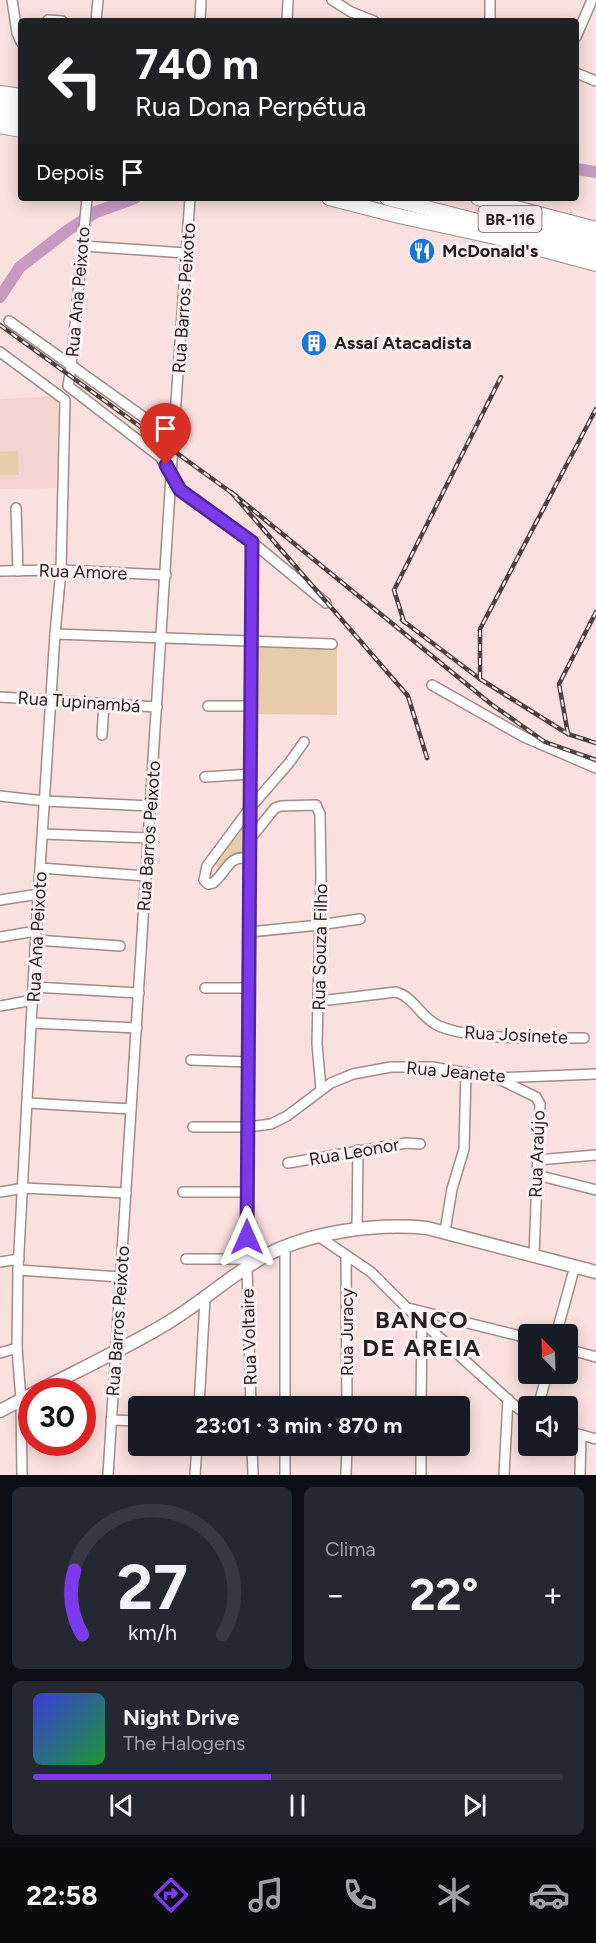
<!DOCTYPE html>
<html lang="pt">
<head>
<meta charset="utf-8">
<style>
	body { margin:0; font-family:Figtree,sans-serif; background:#242831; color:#f1f3f6; height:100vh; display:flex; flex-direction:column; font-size:22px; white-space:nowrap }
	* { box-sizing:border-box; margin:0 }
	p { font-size:20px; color:#9ea1a6 }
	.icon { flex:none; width:33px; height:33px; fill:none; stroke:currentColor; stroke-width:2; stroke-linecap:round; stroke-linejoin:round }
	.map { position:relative; height:1475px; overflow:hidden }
	.details { display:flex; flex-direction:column; gap:12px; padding:12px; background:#0d0f14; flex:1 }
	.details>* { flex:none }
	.guide { position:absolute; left:18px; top:18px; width:561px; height:183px; border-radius:6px; box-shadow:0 3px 15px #0003; background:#202124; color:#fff; overflow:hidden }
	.needle { width:39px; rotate:337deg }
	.tools { position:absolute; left:518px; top:1324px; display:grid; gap:12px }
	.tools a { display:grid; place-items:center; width:60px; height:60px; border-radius:6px; background:#171b24; box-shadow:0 3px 15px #0003; font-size:30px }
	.speed { position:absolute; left:18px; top:1378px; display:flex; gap:12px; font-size:30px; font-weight:700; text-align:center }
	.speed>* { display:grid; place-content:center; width:78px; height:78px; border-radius:50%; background:#171b24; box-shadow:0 3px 15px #0003; line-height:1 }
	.speed .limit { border:9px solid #d22; background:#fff; color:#111 }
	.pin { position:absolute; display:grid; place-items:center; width:51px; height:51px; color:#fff; margin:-62px -26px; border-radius:50% 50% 50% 0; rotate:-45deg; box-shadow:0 0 6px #0007 }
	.pin .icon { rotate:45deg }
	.me { position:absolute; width:66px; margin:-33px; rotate:0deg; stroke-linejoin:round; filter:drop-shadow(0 0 4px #0008) }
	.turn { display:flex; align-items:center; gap:21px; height:126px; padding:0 18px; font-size:27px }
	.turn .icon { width:78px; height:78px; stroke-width:2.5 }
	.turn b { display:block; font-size:42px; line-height:51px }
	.then { display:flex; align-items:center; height:57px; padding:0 18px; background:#0003; gap:12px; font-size:22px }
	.big { font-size:45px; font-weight:700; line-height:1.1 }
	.details .tile { flex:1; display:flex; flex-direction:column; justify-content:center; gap:9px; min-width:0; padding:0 21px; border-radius:9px; background:#242831 }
	.details .dial { align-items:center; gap:0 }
	.dial svg { height:156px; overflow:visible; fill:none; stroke:#363941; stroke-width:7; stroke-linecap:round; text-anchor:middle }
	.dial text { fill:#f1f3f6; stroke:none }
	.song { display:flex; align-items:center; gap:18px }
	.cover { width:72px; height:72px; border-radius:9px; background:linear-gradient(135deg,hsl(240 70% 55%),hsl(130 70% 35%)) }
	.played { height:6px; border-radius:3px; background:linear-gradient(90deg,#7c3aed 45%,#363941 45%) }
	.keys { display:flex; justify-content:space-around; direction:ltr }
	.heat { display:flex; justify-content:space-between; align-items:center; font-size:33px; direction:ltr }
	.details .tiles { flex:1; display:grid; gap:12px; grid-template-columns:1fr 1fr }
	.tile:last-child { grid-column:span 2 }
	.trip { position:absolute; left:128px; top:1396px; width:342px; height:60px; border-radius:6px; background:#171b24; box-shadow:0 3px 15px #0003; font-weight:700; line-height:60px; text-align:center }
	.dock { display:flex; height:96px; justify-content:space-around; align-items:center; background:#090b0e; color:#9ea1a6 }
	.dock .icon { width:42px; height:42px }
	.dock .current { color:#7c3aed }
	.dock b { font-size:27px; color:#f1f3f6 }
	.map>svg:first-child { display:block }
	.built { fill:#f4d2cf }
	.green { fill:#e7cca9 }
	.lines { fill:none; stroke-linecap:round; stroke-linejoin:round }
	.river { stroke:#c899c0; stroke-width:12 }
	.minor-casing { stroke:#a28b89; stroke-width:12 }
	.major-casing { stroke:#a28b89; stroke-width:15 }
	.highway-casing { stroke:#a28b89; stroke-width:16 }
	.minor { stroke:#fff; stroke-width:9 }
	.major { stroke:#fff; stroke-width:12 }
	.highway { stroke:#fff; stroke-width:14 }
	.rail-casing { stroke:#4d4140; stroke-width:4.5 }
	.rail { stroke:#fcf1f0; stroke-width:2; stroke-dasharray:7; stroke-linecap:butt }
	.route-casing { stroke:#51269a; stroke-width:15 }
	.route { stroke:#7c3aed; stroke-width:10 }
	.labels { text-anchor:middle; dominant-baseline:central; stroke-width:6; stroke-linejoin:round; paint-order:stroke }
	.shield { fill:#fcf1f0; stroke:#665d5c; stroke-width:1.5 }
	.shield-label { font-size:16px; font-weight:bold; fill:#261d1d }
	.poi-label { font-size:18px; font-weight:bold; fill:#261d1d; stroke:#fcf1f0; text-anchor:start }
	.street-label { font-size:18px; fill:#261d1d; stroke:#fcf1f0 }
	.district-label { font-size:24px; font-weight:bold; letter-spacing:1.5px; fill:#261d1d; stroke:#fcf1f0 }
</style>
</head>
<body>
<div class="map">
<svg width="596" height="1475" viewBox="0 0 596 1475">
	<rect width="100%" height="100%" fill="#fae0de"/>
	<polygon class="built" points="58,396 56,488 0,489 0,399"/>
	<g class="green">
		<polygon points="18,451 19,475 0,475 0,452"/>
		<polygon points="255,646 337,647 337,715 255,714"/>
		<path d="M245,822l1,34 -24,13c-4,-1 -7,-3 -6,-8z"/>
	</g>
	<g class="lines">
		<g class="river">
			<polyline points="576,169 596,172"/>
			<polyline points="0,297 20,267 68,230 96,212 135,198"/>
		</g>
		<defs>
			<g id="minor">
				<polyline points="12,0 17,33 21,42"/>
				<polyline points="332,0 351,12 374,21"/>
				<polyline points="48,20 62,21"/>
				<polyline points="96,21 98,0"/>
				<polyline points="200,21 201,0"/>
				<polyline points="287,21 288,0"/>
				<polyline points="490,21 490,0"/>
				<polyline points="576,37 592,0"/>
				<polyline points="576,73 596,81"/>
				<polyline points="87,198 71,367 68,386 160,457 180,490 252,542 326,603"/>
				<polyline points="83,246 186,253"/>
				<polyline points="9,321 174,439"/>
				<polyline points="0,352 65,400 61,570 55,634 36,931 18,1270 17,1348 21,1400 22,1475"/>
				<polyline points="16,508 18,571"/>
				<polyline points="0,571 61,570 166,575"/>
				<polyline points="55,634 332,644"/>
				<polyline points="432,685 524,737 596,768"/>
				<polyline points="0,697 157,707"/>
				<polyline points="208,706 251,706"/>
				<polyline points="102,735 104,704"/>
				<polyline points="205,777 251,774"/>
				<polyline points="0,796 45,801 151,806"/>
				<polyline points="43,834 149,838"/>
				<polyline points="250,839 275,808 281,806 316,805 320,814 321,878 317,1044 321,1089"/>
				<path d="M250,859c-21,-6 -23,13 -37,24l-5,1 -4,-4 3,-14 43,-58 39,-45 15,-21"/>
				<polyline points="40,868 146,876"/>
				<polyline points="0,900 39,894"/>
				<polyline points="250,932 319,925 360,919"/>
				<polyline points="0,937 36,931"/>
				<polyline points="36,940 120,946"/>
				<polyline points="34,987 139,993"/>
				<polyline points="205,988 249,988"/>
				<path d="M320,1001l76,-9c18,5 26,27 43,34 36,15 105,12 145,12"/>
				<polyline points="0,1006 33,1000"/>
				<polyline points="32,1023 137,1028"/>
				<polyline points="191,1060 249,1062"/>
				<polyline points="499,1079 536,1097 540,1104 534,1255"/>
				<polyline points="28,1103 131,1109"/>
				<polyline points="193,1127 248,1127 271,1124 287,1116 331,1083 353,1074 391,1067 432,1067 497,1078 596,1074"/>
				<polyline points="537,1160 596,1155"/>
				<polyline points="288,1163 406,1143 420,1144"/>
				<polyline points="537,1175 596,1190"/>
				<polyline points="0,1192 24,1188 126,1193"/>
				<polyline points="183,1192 248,1192"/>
				<polyline points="357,1230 358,1150"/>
				<polyline points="445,1231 452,1189 464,1149 466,1073"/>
				<polyline points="318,1236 371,1272 406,1307 515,1406 528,1415"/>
				<polyline points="285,1246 285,1407"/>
				<polyline points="346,1256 347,1407"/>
				<polyline points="186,1259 247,1259"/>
				<polyline points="0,1262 19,1259"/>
				<polyline points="18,1270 121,1277"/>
				<polyline points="408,1308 528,1338"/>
				<polyline points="556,1335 575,1266"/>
				<polyline points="567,1349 596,1357"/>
				<polyline points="0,1353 17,1348"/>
				<polyline points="199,1407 205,1298"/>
				<polyline points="251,1407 247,1267 252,542"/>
				<polyline points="421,1407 422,1319"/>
				<polyline points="538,1407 547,1374"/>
				<polyline points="111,1420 138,1421"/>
				<polyline points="567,1431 596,1439"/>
				<polyline points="252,1446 253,1475"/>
				<polyline points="285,1446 285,1475"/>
				<polyline points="108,1475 171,475 190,198"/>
				<polyline points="195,1475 197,1446"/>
				<polyline points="346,1475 347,1446"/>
				<polyline points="421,1475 421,1446"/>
				<polyline points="504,1475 508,1399"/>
				<polyline points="580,1475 581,1435"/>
			</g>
			<g id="major">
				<path d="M36,1392c45,-23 90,-44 133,-70 33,-20 61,-46 94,-65 45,-25 112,-34 164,-29l169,44"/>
				<polyline points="0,1411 32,1394"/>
			</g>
			<g id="highway">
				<polyline points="0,93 21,96"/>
				<polyline points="0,106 21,109"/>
				<polyline points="0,116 21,119"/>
				<polyline points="0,126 21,130"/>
				<polyline points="329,198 399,216 495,237 596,264"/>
				<polyline points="387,198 596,251"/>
				<polyline points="478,198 596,229"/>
				<polyline points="531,224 596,241"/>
			</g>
		</defs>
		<use href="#minor" class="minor-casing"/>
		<use href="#major" class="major-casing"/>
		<use href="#highway" class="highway-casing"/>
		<use href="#minor" class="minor"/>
		<use href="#major" class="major"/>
		<use href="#highway" class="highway"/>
		<defs>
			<g id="rail">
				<polyline points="0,325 236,496"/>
				<polyline points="402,620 480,679 568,734 596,743"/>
				<polyline points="404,622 394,590 501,377"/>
				<polyline points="480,679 480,629 596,409"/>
				<polyline points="568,734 559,684 596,612"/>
				<polyline points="427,758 408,696 231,492 491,704 545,742 596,760"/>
			</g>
		</defs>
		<use href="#rail" class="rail-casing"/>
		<use href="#rail" class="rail"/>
	</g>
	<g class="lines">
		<defs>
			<polyline id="route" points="166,465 180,490 252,542 247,1237"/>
		</defs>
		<use href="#route" class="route-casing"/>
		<use href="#route" class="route"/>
	</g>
	<defs>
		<symbol id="restaurant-disc" viewBox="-11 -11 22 22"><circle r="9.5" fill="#1b74de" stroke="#fcf1f0"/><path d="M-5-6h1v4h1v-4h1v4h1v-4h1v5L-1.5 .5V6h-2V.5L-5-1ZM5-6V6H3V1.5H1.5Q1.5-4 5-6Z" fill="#fff"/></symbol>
		<symbol id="building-disc" viewBox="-11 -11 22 22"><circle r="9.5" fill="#1b74de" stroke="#fcf1f0"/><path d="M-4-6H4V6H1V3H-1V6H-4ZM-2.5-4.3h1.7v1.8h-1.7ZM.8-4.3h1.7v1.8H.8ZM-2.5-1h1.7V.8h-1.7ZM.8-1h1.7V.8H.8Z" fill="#fff"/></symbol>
	</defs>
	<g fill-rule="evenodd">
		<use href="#restaurant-disc" x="407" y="236" width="30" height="30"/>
		<use href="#building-disc" x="299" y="328" width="30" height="30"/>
	</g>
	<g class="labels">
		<rect class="shield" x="478.5" y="206" width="63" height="26" rx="4.5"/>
		<g class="shield-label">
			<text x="510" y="219">BR-116</text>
		</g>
		<g class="poi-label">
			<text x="442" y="251">McDonald's</text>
			<text x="334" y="343">Assaí Atacadista</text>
		</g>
		<g class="street-label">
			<text transform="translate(78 292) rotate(-85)">Rua Ana Peixoto</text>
			<text transform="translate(184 298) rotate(-86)">Rua Barros Peixoto</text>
			<text transform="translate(83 572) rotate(2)">Rua Amore</text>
			<text transform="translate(79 702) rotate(4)">Rua Tupinambá</text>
			<text transform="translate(149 836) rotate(-86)">Rua Barros Peixoto</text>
			<text transform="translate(37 937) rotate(-87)">Rua Ana Peixoto</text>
			<text transform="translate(320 947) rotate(-89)">Rua Souza Filho</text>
			<text transform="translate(516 1035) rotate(3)">Rua Josinete</text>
			<text transform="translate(456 1072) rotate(5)">Rua Jeanete</text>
			<text transform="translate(354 1152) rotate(-10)">Rua Leonor</text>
			<text transform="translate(537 1154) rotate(-88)">Rua Araújo</text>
			<text transform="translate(118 1321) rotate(-86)">Rua Barros Peixoto</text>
			<text transform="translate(347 1332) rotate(-90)">Rua Juracy</text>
			<text transform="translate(249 1337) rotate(-92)">Rua Voltaire</text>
		</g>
		<g class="district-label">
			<text x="422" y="1319">BANCO<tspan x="422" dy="28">DE AREIA</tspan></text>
		</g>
	</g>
</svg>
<div class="tools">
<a><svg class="needle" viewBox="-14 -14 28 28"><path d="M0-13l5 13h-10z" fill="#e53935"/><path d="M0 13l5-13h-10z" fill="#9ea1a6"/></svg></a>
<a><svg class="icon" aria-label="sound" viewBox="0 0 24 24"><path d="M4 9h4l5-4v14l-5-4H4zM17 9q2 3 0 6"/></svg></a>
</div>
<div class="speed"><div class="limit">30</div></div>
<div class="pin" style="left:166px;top:465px;background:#d93025"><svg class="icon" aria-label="arrive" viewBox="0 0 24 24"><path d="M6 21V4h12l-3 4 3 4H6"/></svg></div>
<svg class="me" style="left:247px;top:1237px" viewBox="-20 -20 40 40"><path d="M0-17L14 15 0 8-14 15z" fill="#7c3aed" stroke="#fff" stroke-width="4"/></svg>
<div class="trip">23:01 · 3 min · 870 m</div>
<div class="guide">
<div class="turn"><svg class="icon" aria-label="left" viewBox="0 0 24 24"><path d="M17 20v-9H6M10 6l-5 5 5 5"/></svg><div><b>740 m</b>Rua Dona Perpétua</div></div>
<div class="then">Depois<svg class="icon" aria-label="arrive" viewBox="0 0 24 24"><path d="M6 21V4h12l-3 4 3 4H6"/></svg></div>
</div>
</div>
<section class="details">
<div class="tiles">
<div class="tile dial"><svg viewBox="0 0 100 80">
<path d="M14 69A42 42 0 1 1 86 69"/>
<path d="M14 69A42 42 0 0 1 10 36" stroke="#7c3aed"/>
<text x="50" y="56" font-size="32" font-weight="700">27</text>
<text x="50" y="72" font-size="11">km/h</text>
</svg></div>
<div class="tile"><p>Clima</p>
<div class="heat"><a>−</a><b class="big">22°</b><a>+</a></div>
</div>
<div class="tile">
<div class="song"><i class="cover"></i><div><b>Night Drive</b><p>The Halogens</p></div></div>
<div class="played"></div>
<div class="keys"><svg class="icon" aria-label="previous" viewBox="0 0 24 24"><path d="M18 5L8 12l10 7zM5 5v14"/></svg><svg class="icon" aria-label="pause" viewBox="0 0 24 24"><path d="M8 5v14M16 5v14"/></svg><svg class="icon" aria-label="next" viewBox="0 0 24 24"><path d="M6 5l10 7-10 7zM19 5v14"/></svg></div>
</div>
</div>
</section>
<nav class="dock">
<b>22:58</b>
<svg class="icon current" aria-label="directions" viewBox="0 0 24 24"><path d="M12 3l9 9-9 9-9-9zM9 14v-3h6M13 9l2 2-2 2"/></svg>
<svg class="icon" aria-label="music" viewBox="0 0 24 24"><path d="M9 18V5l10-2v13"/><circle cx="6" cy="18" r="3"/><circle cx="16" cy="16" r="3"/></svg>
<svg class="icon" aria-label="phone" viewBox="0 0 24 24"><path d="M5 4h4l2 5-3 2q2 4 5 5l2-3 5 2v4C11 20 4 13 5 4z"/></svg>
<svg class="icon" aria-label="climate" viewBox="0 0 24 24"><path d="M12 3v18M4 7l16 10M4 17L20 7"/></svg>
<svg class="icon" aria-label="car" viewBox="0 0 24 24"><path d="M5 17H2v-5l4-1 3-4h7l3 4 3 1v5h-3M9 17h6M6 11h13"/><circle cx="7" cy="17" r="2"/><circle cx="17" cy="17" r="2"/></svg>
</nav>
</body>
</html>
